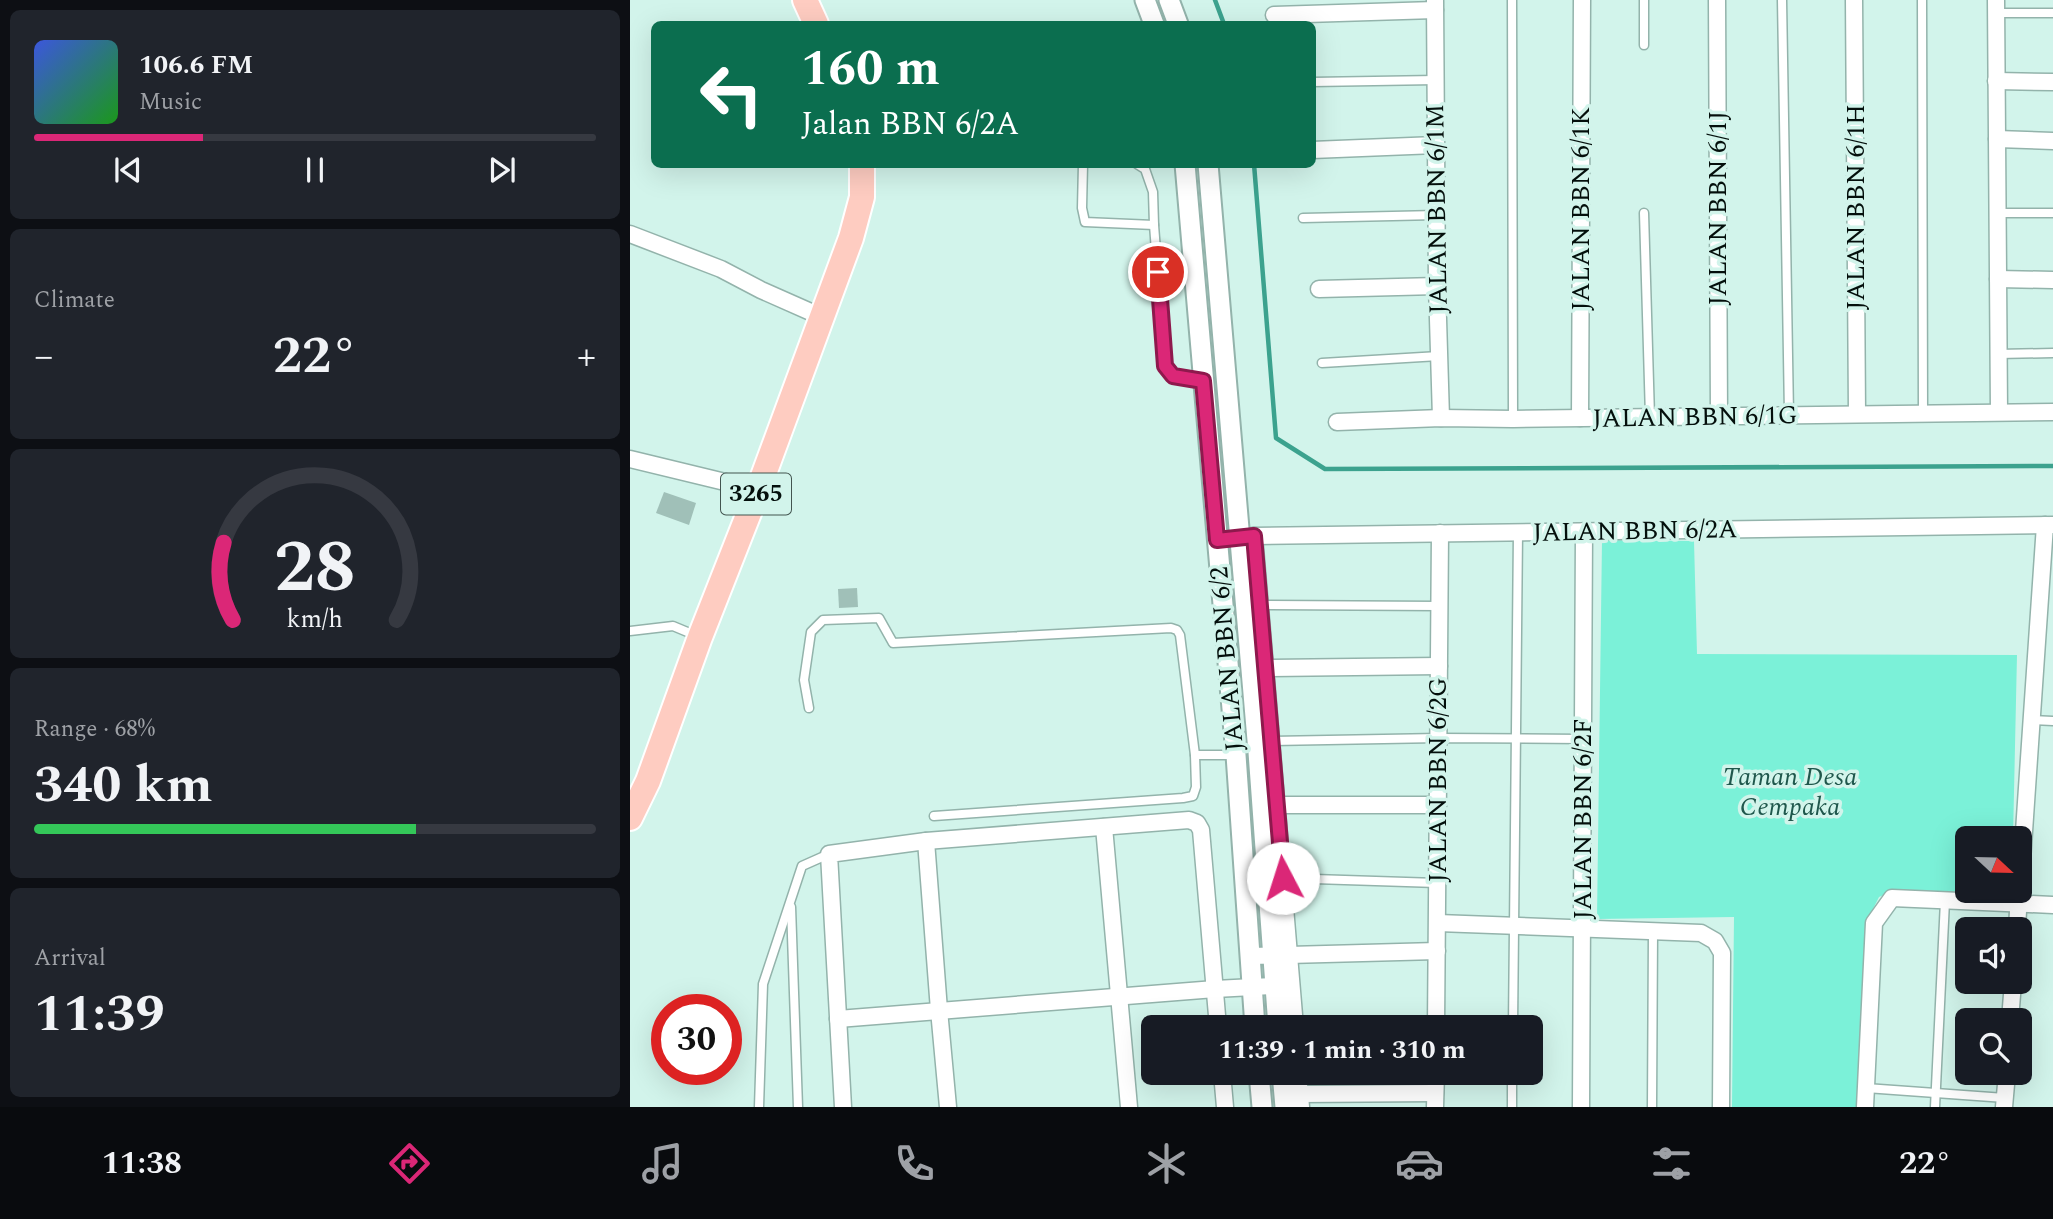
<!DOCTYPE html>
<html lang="en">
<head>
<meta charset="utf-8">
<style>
	body { margin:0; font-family:Spectral,serif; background:#20242c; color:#f1f3f6; height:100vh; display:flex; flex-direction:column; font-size:26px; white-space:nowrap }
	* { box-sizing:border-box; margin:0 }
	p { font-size:23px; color:#9ea1a6 }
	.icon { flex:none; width:38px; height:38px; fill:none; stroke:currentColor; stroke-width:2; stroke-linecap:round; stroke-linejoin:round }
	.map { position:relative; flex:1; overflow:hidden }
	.drawer { display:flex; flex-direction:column; gap:10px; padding:10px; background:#0d0f14; width:630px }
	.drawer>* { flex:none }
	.hud { position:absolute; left:21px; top:21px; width:665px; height:147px; border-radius:10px; box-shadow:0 7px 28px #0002; background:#0b6e4f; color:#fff; overflow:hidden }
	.needle { width:46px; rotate:112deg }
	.tools { position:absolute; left:1325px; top:826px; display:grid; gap:14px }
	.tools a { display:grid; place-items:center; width:77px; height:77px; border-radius:10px; background:#171b24; box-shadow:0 7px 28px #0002; font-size:35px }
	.speed { position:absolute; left:21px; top:994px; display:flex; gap:14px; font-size:35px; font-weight:700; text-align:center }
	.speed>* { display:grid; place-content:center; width:91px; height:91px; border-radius:50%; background:#171b24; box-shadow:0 7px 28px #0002; line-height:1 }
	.speed .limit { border:10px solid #d22; background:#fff; color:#111 }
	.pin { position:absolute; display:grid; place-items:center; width:60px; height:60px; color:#fff; margin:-30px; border:4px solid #fff; border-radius:50%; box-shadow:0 2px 7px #0007 }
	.me { position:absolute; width:77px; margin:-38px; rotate:355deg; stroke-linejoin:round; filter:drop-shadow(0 0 5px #0008) }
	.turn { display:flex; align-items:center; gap:24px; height:147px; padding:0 35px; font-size:32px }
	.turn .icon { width:91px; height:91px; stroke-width:2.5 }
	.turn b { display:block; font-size:49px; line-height:60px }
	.big { font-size:52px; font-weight:700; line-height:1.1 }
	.drawer .tile { flex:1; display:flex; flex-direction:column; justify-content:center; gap:10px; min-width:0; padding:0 24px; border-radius:10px; background:#20242c }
	.drawer .dial { align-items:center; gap:0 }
	.dial svg { height:182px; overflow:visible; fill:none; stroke:#363941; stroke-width:7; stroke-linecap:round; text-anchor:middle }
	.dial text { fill:#f1f3f6; stroke:none }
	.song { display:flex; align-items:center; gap:21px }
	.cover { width:84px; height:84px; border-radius:10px; background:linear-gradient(135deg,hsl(230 70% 55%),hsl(120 70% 35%)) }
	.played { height:7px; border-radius:4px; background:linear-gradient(90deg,#db2777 30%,#363941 30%) }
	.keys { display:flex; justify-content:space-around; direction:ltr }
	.heat { display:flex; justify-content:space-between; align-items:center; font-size:38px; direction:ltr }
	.charge { height:10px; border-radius:5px; background:linear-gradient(90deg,#34c759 68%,#363941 0) }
	.trip { position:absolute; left:511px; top:1015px; width:402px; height:70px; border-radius:10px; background:#171b24; box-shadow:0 7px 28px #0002; font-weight:700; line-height:70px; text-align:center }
	.tabs { display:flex; height:112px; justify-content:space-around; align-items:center; background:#090b0e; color:#9ea1a6 }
	.tabs .icon { width:49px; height:49px }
	.tabs .selected { color:#db2777 }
	.tabs b { font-size:32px; color:#f1f3f6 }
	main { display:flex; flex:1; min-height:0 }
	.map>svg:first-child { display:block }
	.green { fill:#7bf1d8 }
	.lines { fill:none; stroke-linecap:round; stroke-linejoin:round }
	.stream { stroke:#3ca28e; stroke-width:4.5 }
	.building { fill:#a0c0b8 }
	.service-casing { stroke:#93b3ab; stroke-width:11 }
	.minor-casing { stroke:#93b3ab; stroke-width:19 }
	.tertiary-casing { stroke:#93b3ab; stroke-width:23 }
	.primary-casing { stroke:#fff; stroke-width:28 }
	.service { stroke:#fff; stroke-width:8 }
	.minor { stroke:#fff; stroke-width:16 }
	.tertiary { stroke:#fff; stroke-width:19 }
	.primary { stroke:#feccc1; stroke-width:24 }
	.route-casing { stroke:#8e194d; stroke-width:18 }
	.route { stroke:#db2777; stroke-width:12 }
	.labels { text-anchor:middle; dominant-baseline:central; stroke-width:7; stroke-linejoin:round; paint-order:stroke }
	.shield { fill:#d2f4eb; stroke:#42544f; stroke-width:2 }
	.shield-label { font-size:24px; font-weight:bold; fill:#040f0c }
	.street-label { font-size:26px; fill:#040f0c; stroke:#d2f4eb }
	.park-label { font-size:26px; font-style:italic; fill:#1f574c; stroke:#d2f4eb }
</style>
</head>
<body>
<main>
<section class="drawer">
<div class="tile">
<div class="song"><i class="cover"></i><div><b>106.6 FM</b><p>Music</p></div></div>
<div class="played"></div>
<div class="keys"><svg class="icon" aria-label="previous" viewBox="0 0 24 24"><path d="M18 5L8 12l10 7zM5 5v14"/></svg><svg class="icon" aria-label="pause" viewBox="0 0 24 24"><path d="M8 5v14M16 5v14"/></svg><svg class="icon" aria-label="next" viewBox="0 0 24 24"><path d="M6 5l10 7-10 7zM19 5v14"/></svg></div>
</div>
<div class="tile"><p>Climate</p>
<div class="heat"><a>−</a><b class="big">22°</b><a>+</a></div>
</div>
<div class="tile dial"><svg viewBox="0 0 100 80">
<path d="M14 69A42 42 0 1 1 86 69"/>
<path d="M14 69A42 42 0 0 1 10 35" stroke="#db2777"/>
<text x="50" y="56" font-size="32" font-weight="700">28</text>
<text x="50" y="72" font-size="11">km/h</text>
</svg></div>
<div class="tile"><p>Range · 68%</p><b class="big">340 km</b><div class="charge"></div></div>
<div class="tile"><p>Arrival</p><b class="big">11:39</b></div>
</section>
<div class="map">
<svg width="1423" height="1107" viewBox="0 0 1423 1107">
	<rect width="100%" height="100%" fill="#d2f4eb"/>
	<polygon class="green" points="972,540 1064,541 1067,654 1387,655 1383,838 1337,838 1337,891 1382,891 1382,893 1265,890 1249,897 1239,917 1228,1107 1102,1107 1104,917 967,919"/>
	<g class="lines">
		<g class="stream">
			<polyline points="585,0 594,24"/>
			<polyline points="624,164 646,438 695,469 1423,466"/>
		</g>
	</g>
	<g class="building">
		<polygon points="34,492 66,503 59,525 26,513"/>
		<polygon points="227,588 228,607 209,608 208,589"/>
	</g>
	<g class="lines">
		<defs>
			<g id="service">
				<polyline points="882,0 883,419"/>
				<polyline points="1152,0 1159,415"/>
				<polyline points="1292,0 1293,413"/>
				<polyline points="1366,13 1423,13"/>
				<polyline points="1014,45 1014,0"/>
				<polyline points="682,82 806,80"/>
				<polyline points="453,164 452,208 455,222 524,225"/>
				<polyline points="507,164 515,169 523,192 524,225 535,366 543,376 573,381"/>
				<polyline points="1014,213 1020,417"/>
				<polyline points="1367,213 1423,213"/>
				<polyline points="673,218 807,215"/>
				<polyline points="1368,354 1423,353"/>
				<polyline points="692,363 809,356"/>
				<polyline points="630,605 809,606"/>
				<polyline points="0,631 43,626 67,636"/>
				<polyline points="179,708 174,680 181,632 193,620 249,618 263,643 541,628 547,630 550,635 565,755 605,755"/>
				<polyline points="1401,720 1423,721"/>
				<polyline points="642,741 809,738 953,739"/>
				<polyline points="304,816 553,798 563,796 566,787 565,755"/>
				<polyline points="653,878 807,883"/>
				<polyline points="161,907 168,1107"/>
				<polyline points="664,1024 806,1025"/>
				<polyline points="883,1027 888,532"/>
				<polyline points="1236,1088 1375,1098"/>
				<polyline points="129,1107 133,984 172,866 199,854"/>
				<polyline points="882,1107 882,1073"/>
				<polyline points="1022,1107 1023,932"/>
				<polyline points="1305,1107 1315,901"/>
			</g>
			<g id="minor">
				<polyline points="805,0 807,286 811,418"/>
				<polyline points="1087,0 1089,416"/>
				<polyline points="1224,0 1227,414"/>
				<polyline points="1366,0 1369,412"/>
				<polyline points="644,15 805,10"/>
				<polyline points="1366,81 1423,82"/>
				<polyline points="1367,139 1423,141"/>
				<polyline points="682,150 806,145"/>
				<polyline points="0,234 91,269 131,290 192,317"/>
				<polyline points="1368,279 1423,280"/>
				<polyline points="689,289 807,286"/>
				<polyline points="950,418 952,0"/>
				<polyline points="707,422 811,418 883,419 1423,412"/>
				<polyline points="0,459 128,490"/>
				<polyline points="624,536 665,1027"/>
				<polyline points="587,540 624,536 1423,525"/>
				<polyline points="636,668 809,666"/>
				<polyline points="647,805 808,805"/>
				<polyline points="474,827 499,1107"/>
				<polyline points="296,841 309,1010 318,1107"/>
				<polyline points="1390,890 1415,525"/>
				<polyline points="808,923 1071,933 1085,941 1092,953 1091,1107"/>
				<polyline points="1387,929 1389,893"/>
				<polyline points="621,956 807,951"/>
				<polyline points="208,1019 585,989 644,986"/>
				<polyline points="1380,1020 1383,982"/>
				<polyline points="806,1027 810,533"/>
				<polyline points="592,1073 595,1107"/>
				<polyline points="668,1073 671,1107"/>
				<polyline points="670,1094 805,1093"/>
				<polyline points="213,1107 199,854 296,841 559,820 567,823 571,830 588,1027"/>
				<polyline points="805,1107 806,1073"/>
				<polyline points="951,1107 954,531"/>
				<polyline points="1235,1107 1244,923 1262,898 1423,905"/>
				<polyline points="1374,1107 1377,1073"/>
			</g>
			<g id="tertiary">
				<polyline points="515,0 524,24"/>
				<polyline points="539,0 548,24"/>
				<polyline points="555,164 606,755 625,1027"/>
				<polyline points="578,164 628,752 648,1027"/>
				<polyline points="629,1073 632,1107"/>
				<polyline points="652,1073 655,1107"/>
			</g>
			<g id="primary">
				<polyline points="175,0 186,24"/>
				<polyline points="0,818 18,781 70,637 128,490 221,238 232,197 232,164"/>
			</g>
		</defs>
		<use href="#service" class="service-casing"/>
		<use href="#minor" class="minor-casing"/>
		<use href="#tertiary" class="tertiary-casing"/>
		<use href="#primary" class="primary-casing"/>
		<use href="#service" class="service"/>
		<use href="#minor" class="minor"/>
		<use href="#tertiary" class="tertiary"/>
		<use href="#primary" class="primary"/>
	</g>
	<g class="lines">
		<defs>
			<polyline id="route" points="528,272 535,366 543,376 573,381 587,540 624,536 653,878"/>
		</defs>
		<use href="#route" class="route-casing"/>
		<use href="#route" class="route"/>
	</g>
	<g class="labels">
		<rect class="shield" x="91" y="473.5" width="70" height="41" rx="5"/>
		<g class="shield-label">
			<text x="126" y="494">3265</text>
		</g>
		<g class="street-label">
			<text transform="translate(1226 207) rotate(-90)">JALAN BBN 6/1H</text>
			<text transform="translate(1088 208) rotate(-90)">JALAN BBN 6/1J</text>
			<text transform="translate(807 209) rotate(-91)">JALAN BBN 6/1M</text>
			<text transform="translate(951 209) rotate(-90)">JALAN BBN 6/1K</text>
			<text transform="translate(1065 417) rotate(-1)">JALAN BBN 6/1G</text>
			<text transform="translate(1005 531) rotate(-1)">JALAN BBN 6/2A</text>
			<text transform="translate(597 659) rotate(-95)">JALAN BBN 6/2</text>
			<text transform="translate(808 780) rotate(-90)">JALAN BBN 6/2G</text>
			<text transform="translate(953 819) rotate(-90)">JALAN BBN 6/2F</text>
		</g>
		<g class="park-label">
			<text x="1160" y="777">Taman Desa<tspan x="1160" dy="30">Cempaka</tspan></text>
		</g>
	</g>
</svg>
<div class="tools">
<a><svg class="needle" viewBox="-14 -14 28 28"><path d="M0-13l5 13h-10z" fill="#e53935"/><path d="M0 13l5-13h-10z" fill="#9ea1a6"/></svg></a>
<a><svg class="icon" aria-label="sound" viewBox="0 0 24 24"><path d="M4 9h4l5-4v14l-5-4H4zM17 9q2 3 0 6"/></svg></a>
<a><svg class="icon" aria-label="search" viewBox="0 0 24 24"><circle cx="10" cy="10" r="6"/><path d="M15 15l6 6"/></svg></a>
</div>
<div class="speed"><div class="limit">30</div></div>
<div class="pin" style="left:528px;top:272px;background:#d93025"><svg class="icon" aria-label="arrive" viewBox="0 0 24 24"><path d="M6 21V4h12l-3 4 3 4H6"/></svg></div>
<svg class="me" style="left:653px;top:878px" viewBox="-20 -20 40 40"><circle r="19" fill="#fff"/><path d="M0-13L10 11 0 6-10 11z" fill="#db2777"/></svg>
<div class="trip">11:39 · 1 min · 310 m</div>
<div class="hud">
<div class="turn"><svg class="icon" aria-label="left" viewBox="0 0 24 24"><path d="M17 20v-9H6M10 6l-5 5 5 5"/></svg><div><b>160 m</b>Jalan BBN 6/2A</div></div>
</div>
</div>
</main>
<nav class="tabs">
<b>11:38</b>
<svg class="icon selected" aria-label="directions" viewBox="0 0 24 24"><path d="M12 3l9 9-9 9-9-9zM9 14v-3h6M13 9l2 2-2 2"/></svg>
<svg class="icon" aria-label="music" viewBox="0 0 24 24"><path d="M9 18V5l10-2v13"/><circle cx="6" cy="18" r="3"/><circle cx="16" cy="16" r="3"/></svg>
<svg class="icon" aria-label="phone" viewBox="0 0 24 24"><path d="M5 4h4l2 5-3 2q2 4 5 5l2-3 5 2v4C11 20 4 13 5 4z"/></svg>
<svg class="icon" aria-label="climate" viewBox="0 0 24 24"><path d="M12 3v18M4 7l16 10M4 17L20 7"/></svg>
<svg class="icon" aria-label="car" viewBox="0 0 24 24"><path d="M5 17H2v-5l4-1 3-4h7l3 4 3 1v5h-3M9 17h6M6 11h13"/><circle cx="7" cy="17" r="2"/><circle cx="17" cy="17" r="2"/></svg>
<svg class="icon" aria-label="filters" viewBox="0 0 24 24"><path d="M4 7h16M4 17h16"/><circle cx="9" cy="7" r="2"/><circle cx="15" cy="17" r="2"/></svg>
<b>22°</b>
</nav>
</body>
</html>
